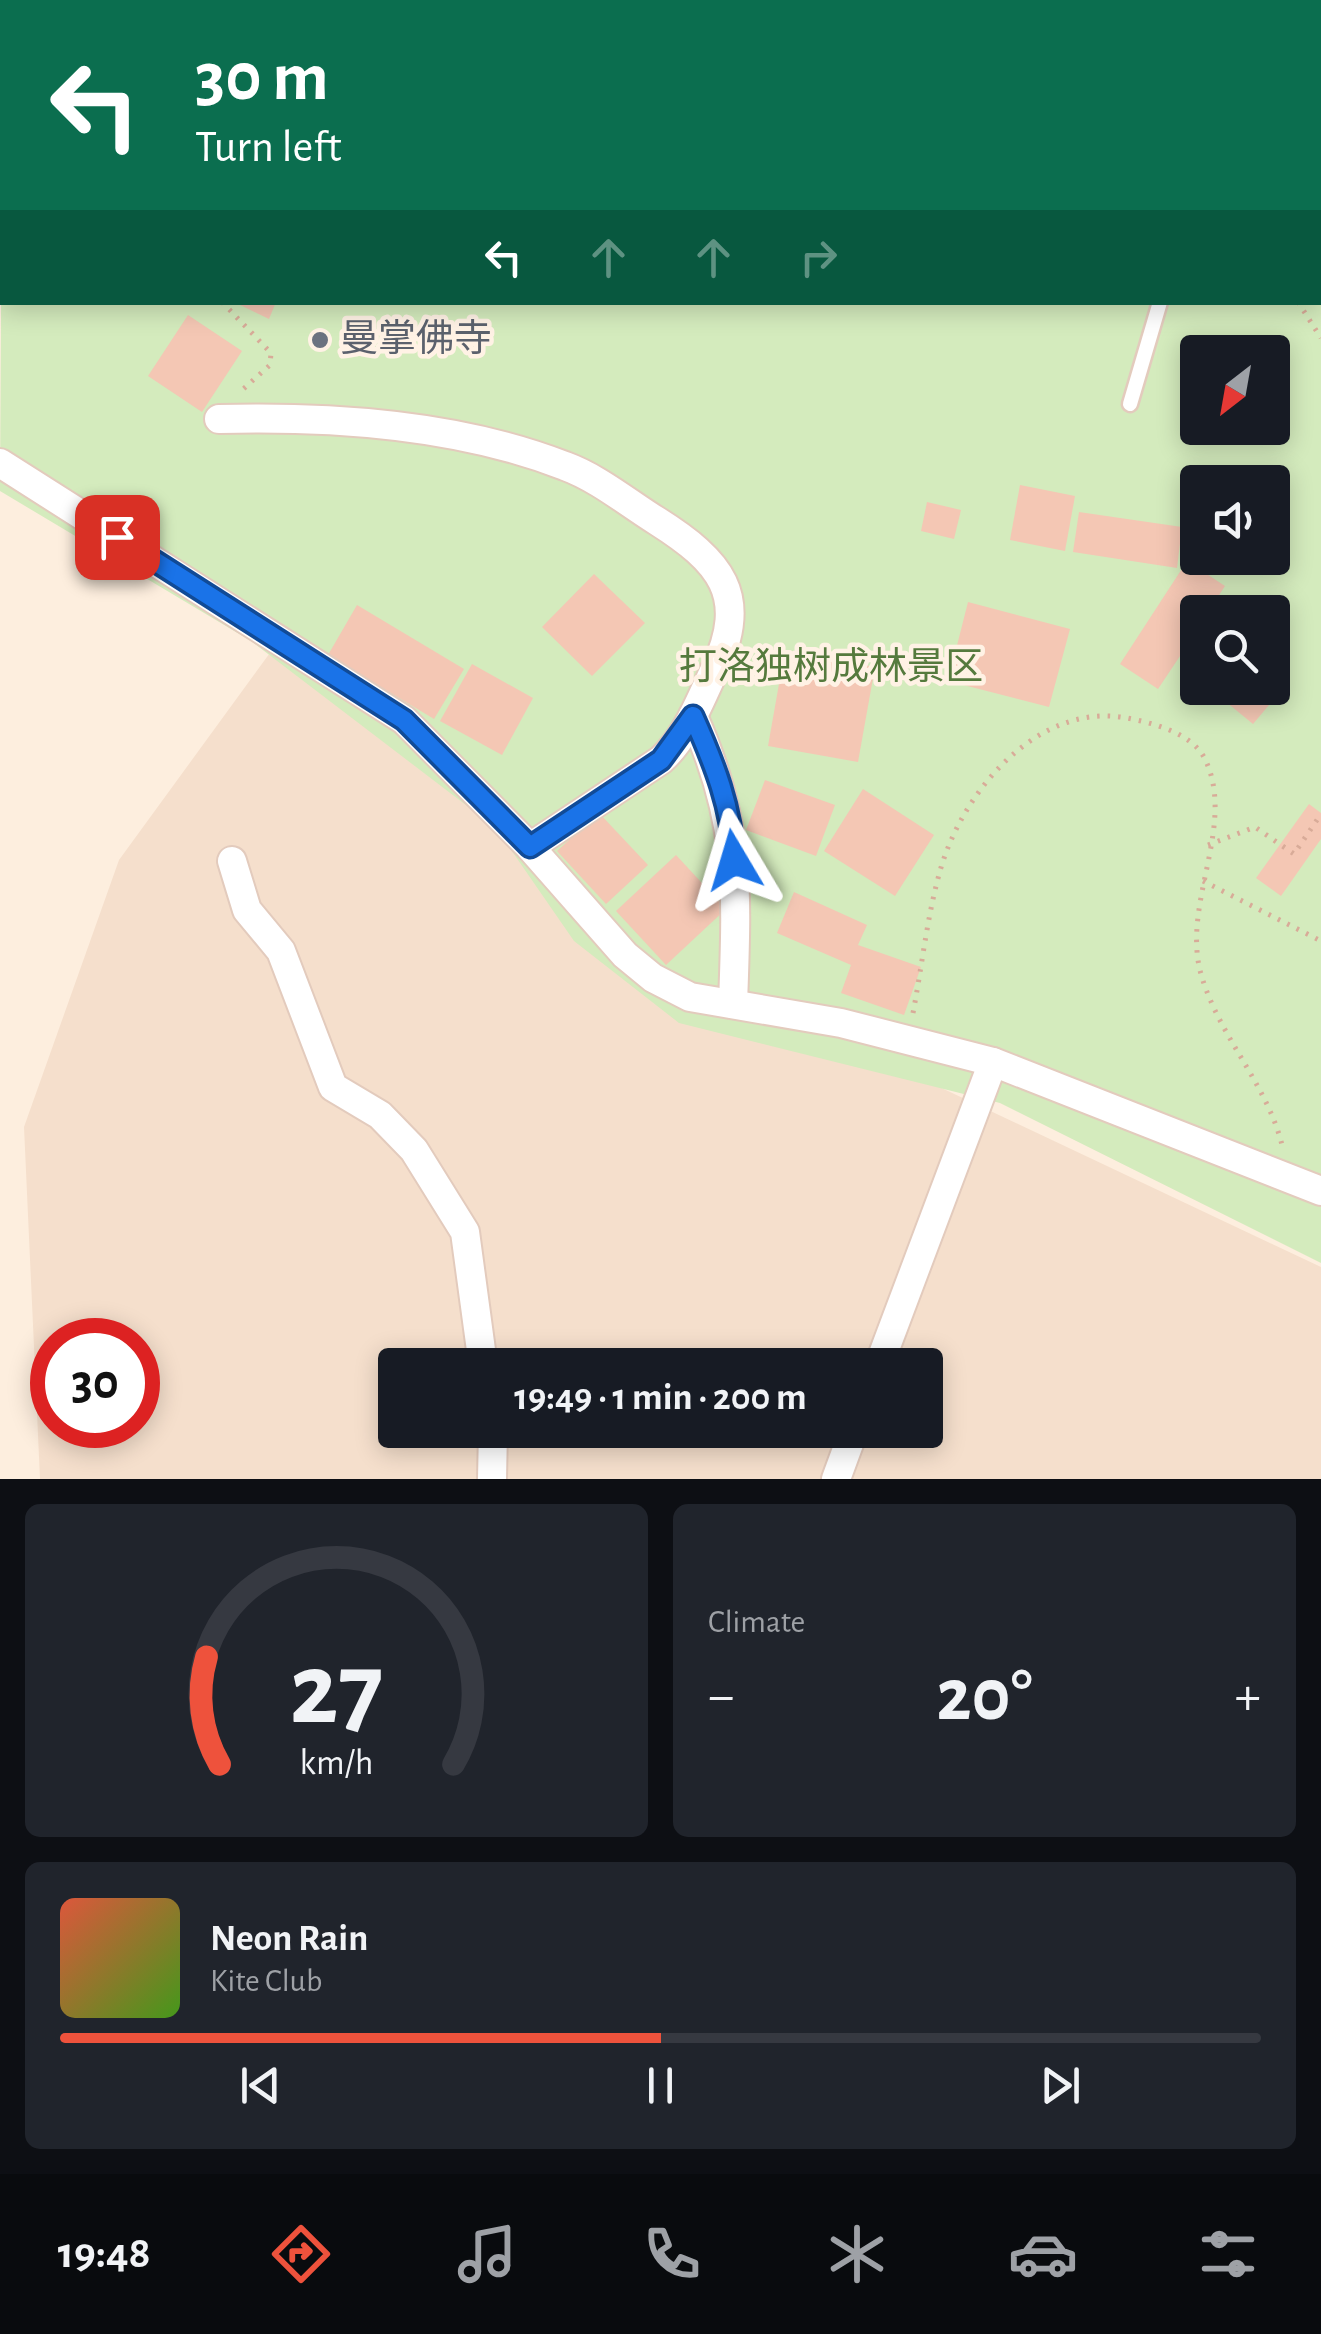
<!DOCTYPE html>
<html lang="en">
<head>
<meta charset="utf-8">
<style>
	body { margin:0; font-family:"Alegreya Sans","Noto Sans SC",sans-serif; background:#20242c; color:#f1f3f6; height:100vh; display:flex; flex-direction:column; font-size:38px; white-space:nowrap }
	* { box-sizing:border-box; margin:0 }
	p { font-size:32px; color:#9ea1a6 }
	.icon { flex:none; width:55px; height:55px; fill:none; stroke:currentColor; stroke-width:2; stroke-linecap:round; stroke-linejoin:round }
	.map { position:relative; height:1479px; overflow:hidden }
	.sheet { display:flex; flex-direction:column; gap:25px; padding:25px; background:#0d0f14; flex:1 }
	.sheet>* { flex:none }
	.banner { position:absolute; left:0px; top:0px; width:1322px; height:305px; box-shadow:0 5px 25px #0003; background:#0b6e4f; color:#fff; overflow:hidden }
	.needle { width:65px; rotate:211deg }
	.buttons { position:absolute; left:1180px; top:335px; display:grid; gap:20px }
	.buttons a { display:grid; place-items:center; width:110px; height:110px; border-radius:10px; background:#171b24; box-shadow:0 5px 25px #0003; font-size:50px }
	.speed { position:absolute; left:30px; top:1318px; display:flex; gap:20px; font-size:50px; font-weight:700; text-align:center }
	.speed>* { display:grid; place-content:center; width:130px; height:130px; border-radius:50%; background:#171b24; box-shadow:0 5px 25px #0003; line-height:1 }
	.speed .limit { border:15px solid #d22; background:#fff; color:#111 }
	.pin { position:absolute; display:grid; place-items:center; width:85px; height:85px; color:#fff; margin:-42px; border-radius:20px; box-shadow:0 5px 15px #0006 }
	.me { position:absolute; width:110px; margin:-55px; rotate:353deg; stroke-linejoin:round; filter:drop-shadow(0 0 8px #0008) }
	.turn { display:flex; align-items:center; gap:35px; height:210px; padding:0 30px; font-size:45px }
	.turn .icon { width:130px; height:130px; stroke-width:2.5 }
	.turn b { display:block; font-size:70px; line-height:85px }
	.lanes { display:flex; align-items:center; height:95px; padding:0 30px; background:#0003; justify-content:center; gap:50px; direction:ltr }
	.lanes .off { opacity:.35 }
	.big { font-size:75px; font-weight:600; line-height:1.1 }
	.sheet .card { flex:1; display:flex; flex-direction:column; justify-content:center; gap:15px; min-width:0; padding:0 35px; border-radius:15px; background:#20242c }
	.sheet .dial { align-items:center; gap:0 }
	.dial svg { height:260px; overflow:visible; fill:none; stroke:#363941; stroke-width:7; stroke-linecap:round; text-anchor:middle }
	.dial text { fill:#f1f3f6; stroke:none }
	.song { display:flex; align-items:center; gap:30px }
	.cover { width:120px; height:120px; border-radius:15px; background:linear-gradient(135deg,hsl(10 70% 55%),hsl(100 70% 35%)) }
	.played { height:10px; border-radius:5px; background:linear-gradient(90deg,#ee523c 50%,#363941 50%) }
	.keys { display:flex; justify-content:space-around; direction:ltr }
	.heat { display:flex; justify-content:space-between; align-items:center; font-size:55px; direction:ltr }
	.sheet .tiles { flex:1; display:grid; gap:25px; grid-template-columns:1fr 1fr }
	.card:last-child { grid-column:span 2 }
	.trip { position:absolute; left:378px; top:1348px; width:565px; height:100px; border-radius:10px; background:#171b24; box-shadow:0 5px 25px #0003; font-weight:600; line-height:100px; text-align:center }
	.dock { display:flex; height:160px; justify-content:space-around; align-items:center; background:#090b0e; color:#9ea1a6 }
	.dock .icon { width:70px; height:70px }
	.dock .selected { color:#ee523c }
	.dock b { font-size:45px; color:#f1f3f6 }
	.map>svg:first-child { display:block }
	.residential { fill:#f5dfcc; fill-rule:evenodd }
	.green { fill:#d4ebbd; fill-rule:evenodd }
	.building { fill:#f4c7b4 }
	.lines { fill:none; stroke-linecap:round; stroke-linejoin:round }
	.service-casing { stroke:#e3cbbd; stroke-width:19 }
	.minor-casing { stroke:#e3cbbd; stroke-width:32 }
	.path { stroke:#d8ab98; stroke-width:5; stroke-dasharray:2.5 8; stroke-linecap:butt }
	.service { stroke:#fff; stroke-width:14 }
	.minor { stroke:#fff; stroke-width:28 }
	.route-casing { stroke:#114b97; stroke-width:25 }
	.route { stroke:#1a73e8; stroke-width:18 }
	.worship-dot { fill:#6b7280; stroke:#fff2e5; stroke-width:4 }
	.labels { text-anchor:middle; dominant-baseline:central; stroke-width:9; stroke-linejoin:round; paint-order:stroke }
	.worship-label { font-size:38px; fill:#5b616d; stroke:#fff2e5; text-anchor:start }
	.park-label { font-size:38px; fill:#557a3d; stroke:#fff2e5 }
</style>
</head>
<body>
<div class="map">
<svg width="1321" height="1479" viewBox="0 0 1321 1479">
	<rect width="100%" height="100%" fill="#fdeede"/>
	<path class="residential" d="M377,506l821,52v130l-284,387 407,192v212h-1281l-16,-352 95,-267zM52,1340h86v85h-86zM395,1365h530v65h-530z"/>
	<path class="green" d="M358,0h963v1263l-321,-160 -321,-80 -105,-82 -78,-113 -245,-187 -251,-150 2,-351v162h1318v-300h-969zM1198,352h74v76h-74zM1198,482h74v76h-74zM1198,612h74v76h-74z"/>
	<g class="building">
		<polygon points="234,302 276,302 269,319"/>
		<polygon points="188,315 242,351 202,412 148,376"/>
		<polygon points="1020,485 1075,496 1065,551 1010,540"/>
		<polygon points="927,502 961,510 954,539 921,531"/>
		<polygon points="1079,512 1182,527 1177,568 1073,552"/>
		<polygon points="1187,561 1225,586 1208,612 1198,612 1198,629 1158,689 1120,664"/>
		<polygon points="594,574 645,623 592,676 542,627"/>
		<polygon points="968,602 1070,629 1049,707 948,681"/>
		<polygon points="357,605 464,669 434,719 328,655"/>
		<polygon points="785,650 875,667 858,762 768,746"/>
		<polygon points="472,664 533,698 502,755 440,721"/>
		<polygon points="1272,673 1286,685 1253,724 1209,688 1272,688"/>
		<polygon points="765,780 835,805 816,856 746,830"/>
		<polygon points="863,789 934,835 895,896 824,851"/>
		<polygon points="1309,804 1321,813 1321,839 1281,896 1256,878"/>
		<polygon points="599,813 648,865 606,904 557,851"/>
		<polygon points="676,855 726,909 666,965 616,911"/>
		<polygon points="794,892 867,925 858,945 921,967 904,1015 841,993 851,965 777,933"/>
	</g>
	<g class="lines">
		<defs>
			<g id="service">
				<polyline points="343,2 348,0"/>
				<polyline points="1320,153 1321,153"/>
				<polyline points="1130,404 1160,302"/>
			</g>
			<g id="minor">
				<path d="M219,419c114,-3 239,5 346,47 33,12 63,37 92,55 63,40 93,74 58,148 -15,31 -28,68 -54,91l-131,87"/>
				<polyline points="0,463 404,720 530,847 625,955 653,978 690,997 841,1023 993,1062 1321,1191"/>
				<path d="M693,716c48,107 44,174 40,288"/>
				<polyline points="232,861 247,910 281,951 333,1087 380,1115 414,1150 465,1232 483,1365"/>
				<polyline points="879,1365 993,1062"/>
				<polyline points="492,1479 493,1430"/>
				<polyline points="836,1479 854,1430"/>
			</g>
		</defs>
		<use href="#service" class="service-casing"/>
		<use href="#minor" class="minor-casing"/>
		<g class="path">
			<polyline points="222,302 271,353 270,365 241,391"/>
			<polyline points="1298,302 1321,338"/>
			<polyline points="1208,845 1255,827 1294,854 1321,814"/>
			<polyline points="1203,881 1321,941"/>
			<path d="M913,1013c9,-47 14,-96 27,-142 22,-79 98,-170 187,-153 26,5 65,15 78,41 32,67 -24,144 -4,215 17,61 66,110 81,171"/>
		</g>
		<use href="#service" class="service"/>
		<use href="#minor" class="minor"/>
	</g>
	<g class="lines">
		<defs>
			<path id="route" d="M117,537l287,183 126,127 131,-87 32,-44c21,47 39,92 41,144"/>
		</defs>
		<use href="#route" class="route-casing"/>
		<use href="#route" class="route"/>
	</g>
	<circle class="worship-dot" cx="320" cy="340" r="10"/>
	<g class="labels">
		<g class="worship-label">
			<text x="340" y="340">曼掌佛寺</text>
		</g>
		<g class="park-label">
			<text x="831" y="668">打洛独树成林景区</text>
		</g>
	</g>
</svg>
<div class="buttons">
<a><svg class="needle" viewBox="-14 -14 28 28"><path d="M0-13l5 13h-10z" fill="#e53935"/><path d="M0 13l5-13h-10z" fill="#9ea1a6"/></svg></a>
<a><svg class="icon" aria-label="sound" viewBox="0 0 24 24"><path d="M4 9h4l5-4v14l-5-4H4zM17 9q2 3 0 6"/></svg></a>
<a><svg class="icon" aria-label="search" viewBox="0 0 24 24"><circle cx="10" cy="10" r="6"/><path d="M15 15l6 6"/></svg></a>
</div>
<div class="speed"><div class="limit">30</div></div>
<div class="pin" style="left:117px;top:537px;background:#d93025"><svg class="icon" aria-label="arrive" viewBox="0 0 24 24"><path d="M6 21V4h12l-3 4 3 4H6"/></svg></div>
<svg class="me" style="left:734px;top:860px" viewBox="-20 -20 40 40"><path d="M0-17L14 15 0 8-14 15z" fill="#1a73e8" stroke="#fff" stroke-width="4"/></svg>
<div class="trip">19:49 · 1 min · 200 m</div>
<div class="banner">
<div class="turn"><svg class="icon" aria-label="left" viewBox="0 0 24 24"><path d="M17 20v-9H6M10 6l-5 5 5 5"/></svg><div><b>30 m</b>Turn left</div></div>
<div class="lanes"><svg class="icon" aria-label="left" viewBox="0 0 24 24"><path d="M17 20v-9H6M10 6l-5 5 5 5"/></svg><svg class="icon off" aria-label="ahead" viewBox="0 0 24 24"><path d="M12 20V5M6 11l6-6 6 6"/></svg><svg class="icon off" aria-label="ahead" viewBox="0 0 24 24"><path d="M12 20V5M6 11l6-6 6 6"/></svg><svg class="icon off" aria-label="right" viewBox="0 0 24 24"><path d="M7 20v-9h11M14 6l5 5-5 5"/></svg></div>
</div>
</div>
<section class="sheet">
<div class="tiles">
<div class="card dial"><svg viewBox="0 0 100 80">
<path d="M14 69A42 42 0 1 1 86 69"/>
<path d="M14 69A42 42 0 0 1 10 36" stroke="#ee523c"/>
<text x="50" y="56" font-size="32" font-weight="700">27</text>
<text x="50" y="72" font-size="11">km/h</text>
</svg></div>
<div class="card"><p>Climate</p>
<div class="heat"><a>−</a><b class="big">20°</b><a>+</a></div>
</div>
<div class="card">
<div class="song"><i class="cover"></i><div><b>Neon Rain</b><p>Kite Club</p></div></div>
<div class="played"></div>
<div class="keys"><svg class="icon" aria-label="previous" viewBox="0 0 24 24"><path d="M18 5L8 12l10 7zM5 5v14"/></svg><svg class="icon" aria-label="pause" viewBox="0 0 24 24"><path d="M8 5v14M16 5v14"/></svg><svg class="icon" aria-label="next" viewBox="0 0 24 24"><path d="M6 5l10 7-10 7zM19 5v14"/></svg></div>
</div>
</div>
</section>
<nav class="dock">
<b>19:48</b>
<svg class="icon selected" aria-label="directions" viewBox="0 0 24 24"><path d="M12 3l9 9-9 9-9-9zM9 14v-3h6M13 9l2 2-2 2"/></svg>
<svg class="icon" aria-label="music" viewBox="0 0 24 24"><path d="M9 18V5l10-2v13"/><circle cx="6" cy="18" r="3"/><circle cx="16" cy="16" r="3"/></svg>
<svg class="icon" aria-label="phone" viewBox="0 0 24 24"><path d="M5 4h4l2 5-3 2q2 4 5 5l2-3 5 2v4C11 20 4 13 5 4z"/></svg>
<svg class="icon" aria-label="climate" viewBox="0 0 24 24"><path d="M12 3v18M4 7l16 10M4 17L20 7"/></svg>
<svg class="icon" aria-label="car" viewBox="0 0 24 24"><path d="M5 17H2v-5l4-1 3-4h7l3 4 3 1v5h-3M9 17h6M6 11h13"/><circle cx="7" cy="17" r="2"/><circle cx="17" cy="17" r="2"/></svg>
<svg class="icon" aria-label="filters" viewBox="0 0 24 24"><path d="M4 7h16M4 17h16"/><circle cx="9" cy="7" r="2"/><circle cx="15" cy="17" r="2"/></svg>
</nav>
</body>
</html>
